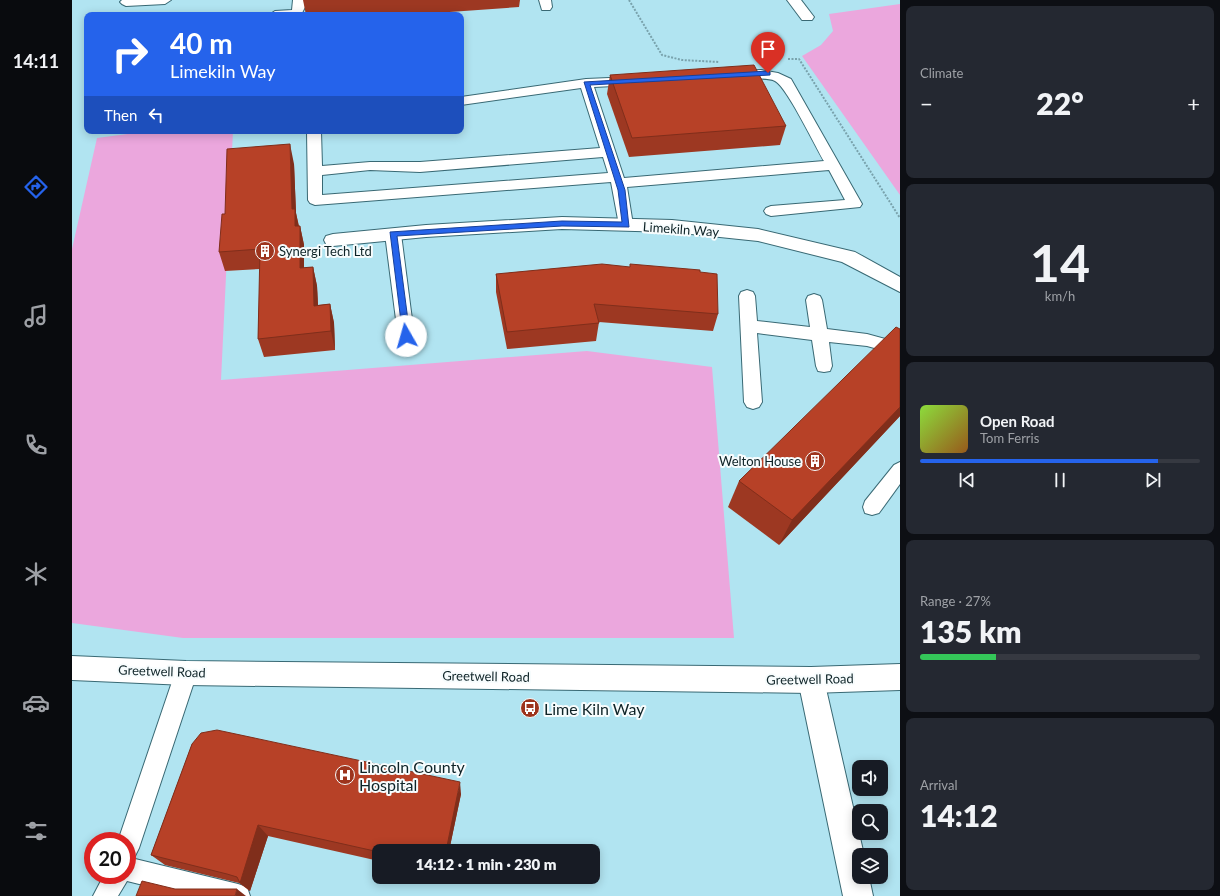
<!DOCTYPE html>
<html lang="en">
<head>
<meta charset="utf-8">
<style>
	body { margin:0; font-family:Lato,sans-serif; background:#242831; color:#f1f3f6; height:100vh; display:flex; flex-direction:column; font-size:15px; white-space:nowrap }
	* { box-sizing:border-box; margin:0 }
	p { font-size:13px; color:#9ea1a6 }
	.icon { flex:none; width:22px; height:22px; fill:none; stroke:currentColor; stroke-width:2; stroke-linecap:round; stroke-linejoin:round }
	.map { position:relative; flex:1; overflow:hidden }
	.details { display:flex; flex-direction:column; gap:6px; padding:6px; background:#0d0f14; width:320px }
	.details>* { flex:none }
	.hud { position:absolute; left:12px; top:12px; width:380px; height:122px; border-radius:8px; box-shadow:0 2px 10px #0003; background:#2563eb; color:#fff; overflow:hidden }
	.fabs { position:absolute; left:780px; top:760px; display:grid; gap:8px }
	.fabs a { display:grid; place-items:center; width:36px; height:36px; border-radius:8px; background:#171b24; box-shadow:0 2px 10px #0003; font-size:20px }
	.speed { position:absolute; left:12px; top:832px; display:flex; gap:8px; font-size:20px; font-weight:700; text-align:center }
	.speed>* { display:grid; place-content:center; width:52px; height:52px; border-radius:50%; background:#171b24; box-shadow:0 2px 10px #0003; line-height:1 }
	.speed .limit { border:6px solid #d22; background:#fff; color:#111 }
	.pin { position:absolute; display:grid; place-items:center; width:34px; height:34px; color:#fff; margin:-41px -17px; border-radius:50% 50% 50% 0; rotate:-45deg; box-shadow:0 0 4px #0007 }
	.pin .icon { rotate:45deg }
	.me { position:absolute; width:44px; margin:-22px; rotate:353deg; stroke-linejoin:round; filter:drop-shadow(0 0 3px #0008) }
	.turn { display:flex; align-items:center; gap:14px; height:84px; padding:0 20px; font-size:18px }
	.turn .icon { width:52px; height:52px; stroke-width:2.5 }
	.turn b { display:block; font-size:28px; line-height:34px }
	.then { display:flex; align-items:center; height:38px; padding:0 20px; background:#0003; gap:8px; font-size:15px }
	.big { font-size:30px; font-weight:800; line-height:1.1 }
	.details .widget { flex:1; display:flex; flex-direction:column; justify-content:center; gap:6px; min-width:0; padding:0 14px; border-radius:8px; background:#242831 }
	.details .dial { align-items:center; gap:0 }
	.dial b { font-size:52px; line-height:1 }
	.song { display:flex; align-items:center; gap:12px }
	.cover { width:48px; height:48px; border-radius:6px; background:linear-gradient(135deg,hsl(90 70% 55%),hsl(30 70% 35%)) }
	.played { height:4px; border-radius:2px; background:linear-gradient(90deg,#2563eb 85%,#363941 85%) }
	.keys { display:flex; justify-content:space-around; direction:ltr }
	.heat { display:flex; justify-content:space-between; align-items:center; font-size:22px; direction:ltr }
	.charge { height:6px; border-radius:3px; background:linear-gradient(90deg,#34c759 27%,#363941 0) }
	.trip { position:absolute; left:300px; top:844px; width:228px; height:40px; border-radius:8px; background:#171b24; box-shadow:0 2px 10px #0003; font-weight:800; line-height:40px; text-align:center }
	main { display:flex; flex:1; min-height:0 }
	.dock { display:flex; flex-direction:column; width:72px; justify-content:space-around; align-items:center; background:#090b0e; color:#9ea1a6 }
	.dock .icon { width:28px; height:28px }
	.dock .selected { color:#2563eb }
	.dock b { font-size:18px; color:#f1f3f6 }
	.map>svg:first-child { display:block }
	.green { fill:#eba7dd }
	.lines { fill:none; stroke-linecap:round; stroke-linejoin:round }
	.lane-casing { stroke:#396974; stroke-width:2 }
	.street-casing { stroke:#396974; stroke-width:2 }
	.secondary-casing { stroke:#396974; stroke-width:2 }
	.path { stroke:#79a2ac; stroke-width:2; stroke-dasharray:2 1.5; stroke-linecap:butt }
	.lane { fill:#fff; fill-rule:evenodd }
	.street { fill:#fff; fill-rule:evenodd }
	.secondary { fill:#fff; fill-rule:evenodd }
	.wall { fill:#9d3822 }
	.shaded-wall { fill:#802e1b }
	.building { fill:#b74127; stroke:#802e1b }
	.route { fill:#2563eb; stroke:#184099 }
	.labels { text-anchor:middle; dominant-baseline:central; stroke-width:4; stroke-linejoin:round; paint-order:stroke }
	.street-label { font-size:13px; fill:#0e2327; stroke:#f7fcfd }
	.poi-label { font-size:13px; fill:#0e2327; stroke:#f7fcfd; text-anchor:start }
	.near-poi-label { font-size:16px; fill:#0e2327; stroke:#f7fcfd; text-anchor:start }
</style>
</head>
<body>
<main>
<nav class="dock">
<b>14:11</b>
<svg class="icon selected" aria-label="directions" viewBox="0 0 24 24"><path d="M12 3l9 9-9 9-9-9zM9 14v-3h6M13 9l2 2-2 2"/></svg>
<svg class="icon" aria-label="music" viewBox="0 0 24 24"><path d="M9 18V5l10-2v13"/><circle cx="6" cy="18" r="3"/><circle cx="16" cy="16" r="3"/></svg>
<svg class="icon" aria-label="phone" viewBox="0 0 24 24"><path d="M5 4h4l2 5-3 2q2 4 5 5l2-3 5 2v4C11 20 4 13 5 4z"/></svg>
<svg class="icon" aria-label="climate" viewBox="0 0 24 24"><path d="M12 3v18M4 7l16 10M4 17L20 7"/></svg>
<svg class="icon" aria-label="car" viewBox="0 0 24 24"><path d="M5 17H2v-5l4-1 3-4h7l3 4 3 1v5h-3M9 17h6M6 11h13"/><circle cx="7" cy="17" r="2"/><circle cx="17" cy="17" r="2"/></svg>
<svg class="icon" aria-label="filters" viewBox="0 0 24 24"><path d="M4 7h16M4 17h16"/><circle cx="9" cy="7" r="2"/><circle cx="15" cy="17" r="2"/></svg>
</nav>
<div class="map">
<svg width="828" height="896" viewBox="0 0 828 896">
	<rect width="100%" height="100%" fill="#b1e4f1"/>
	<g class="green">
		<polygon points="828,4 828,195 730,56 749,45 761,31 757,14"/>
		<polygon points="78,131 161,131 149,380 515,351 640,367 662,638 111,638 0,623 0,249 25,138"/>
	</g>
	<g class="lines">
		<defs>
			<g id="lane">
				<polygon points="50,0 99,0 93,4 54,6 50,4 48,2"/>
				<polygon points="221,0 233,0 233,7 229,15 197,15 203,11 220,10"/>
				<polygon points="467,0 479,0 480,7 478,10 470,10"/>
				<path d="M689,70l17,3 13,6 71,125 -2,3 -89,9 -5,-2 -2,-3 2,-3 5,-2 74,-6 -16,-30 -202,17 6,38 -2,4 -5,1 -5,-1 -2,-4 -8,-43 -296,23 -5,-2 -2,-3 -1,-69h14l1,35 48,-4h50l180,-14 -19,-60 -120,17v-8l125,-18 47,-2 6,4 -6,4 -39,2 30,91 200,-17c-9,-15 -37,-74 -49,-80 -12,-6 -42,2 -47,-6l6,-4zM531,157l5,16 -286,22v-20l48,-5 50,2z"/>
				<polygon points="321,229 326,230 329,234 342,335 340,339 334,341 328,339 326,335 313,234 316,230"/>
				<polygon points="675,290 681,292 683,296 685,321 738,327 734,300 736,296 742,294 748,296 750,300 755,329 795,334 828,343 828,355 795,346 757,342 760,366 758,371 752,372 746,371 744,366 740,340 685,333 690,402 687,407 681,409 675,407 672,402 667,296 669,292"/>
				<polygon points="828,462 828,484 807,513 800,515 793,513 791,507 793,501 822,465"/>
				<polygon points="114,663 121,666 125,673 67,848 63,856 59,858 166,884 175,887 178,896 116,896 55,881 46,896 21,896 32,875 55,875 55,841 46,841 103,673 107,666"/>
			</g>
			<g id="street">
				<polygon points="715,0 729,0 742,17 740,20 730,20"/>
				<polygon points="490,217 600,220 686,229 783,252 828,277 828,292 770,262 686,241 600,232 490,229 354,237 261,246 254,244 252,240 254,236 261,234 354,225"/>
				<polygon points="739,667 748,671 752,680 792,855 787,855 787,877 797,877 801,896 771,896 726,680 730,671"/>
			</g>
			<polygon id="secondary" points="0,656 114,661 739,667 828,664 828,690 739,693 114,685 0,680"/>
		</defs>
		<use href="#lane" class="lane-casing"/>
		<use href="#street" class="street-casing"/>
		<use href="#secondary" class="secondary-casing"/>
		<g class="path">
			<polyline points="557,0 590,55 610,60 647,62"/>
			<polyline points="716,59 727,59 828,218"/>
		</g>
		<use href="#lane" class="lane"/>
		<use href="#street" class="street"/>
		<use href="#secondary" class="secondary"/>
	</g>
	<g class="wall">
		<polygon points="231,0 448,0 447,7 335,15 234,15"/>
		<polygon points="538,75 714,126 708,145 557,157 535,94"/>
		<polygon points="222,164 224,213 227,226 228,226 232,245 232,268 241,267 245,286 246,305 258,304 262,323 263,350 192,357 186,339 188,269 153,271 147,252 153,214"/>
		<polygon points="557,267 628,272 646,314 641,331 527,322 524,341 435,349 424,292 424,274"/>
		<polygon points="828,329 828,416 707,545 656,507 667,481"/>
		<polygon points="120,744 389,794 377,851 307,851 307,861 196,836 178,891 167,883 93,865 79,855"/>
	</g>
	<g class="shaded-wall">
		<polygon points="218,144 222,164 224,213 227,228 223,226 220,209"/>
		<polygon points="228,226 232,245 232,287 228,268"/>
		<polygon points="241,267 245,286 247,325 242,306"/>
		<polygon points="258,304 262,323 263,350 259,331"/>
		<polygon points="828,407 828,416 707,545 720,520"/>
		<polygon points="388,782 389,794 377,851 374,851"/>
		<polygon points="186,825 196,836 178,891 168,883"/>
		<polygon points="165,889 174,896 163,896"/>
	</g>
	<g class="building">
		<polygon points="682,65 714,126 560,138 538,75"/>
		<polygon points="218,144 220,209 223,209 223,226 228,226 228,268 241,267 242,306 258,304 259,331 186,339 188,249 147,252 150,214 153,214 155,149"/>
		<polygon points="530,264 558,267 558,264 628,270 628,272 645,274 646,314 522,304 527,323 435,332 424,274"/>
		<polygon points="824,327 828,329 828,407 720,520 667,481"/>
		<polygon points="145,730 388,782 374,851 307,851 307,852 186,825 168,883 165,877 155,874 79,855 120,744 129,733"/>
		<polygon points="70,881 103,889 165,889 163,896 64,896"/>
	</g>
	<polygon class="route" points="696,71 698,72 698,75 518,85 553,190 557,227 490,226 325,236 338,336 336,338 331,338 318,232 490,221 550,222 546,190 512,82"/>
	<defs>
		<symbol id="building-disc" viewBox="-11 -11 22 22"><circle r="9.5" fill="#9d341d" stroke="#f7fcfd"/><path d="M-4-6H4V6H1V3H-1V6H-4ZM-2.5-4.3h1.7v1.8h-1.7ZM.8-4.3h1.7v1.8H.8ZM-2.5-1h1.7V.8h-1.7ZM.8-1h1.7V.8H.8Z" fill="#fff"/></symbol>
		<symbol id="bus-disc" viewBox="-11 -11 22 22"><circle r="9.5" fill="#9d341d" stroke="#f7fcfd"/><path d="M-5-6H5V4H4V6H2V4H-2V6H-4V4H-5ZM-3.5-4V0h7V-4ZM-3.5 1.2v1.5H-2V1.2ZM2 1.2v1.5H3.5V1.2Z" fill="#fff"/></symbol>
		<symbol id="hospital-disc" viewBox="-11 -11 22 22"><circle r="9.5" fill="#9d341d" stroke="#f7fcfd"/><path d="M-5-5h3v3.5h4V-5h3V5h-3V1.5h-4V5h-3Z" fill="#fff"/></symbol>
	</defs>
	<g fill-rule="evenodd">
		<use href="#building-disc" x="182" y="240" width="22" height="22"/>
		<use href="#building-disc" x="732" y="450" width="22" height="22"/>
		<use href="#bus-disc" x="447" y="697" width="22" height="22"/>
		<use href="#hospital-disc" x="262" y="764" width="22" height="22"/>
	</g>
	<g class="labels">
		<g class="street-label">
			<text transform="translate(609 229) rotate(4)">Limekiln Way</text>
			<text transform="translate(90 671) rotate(2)">Greetwell Road</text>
			<text transform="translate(414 676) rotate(1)">Greetwell Road</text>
			<text transform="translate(738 679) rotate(-1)">Greetwell Road</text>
		</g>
		<g class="poi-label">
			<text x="207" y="251">Synergi Tech Ltd</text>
			<text x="729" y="461" text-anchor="end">Welton House</text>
		</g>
		<g class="near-poi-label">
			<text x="472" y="708">Lime Kiln Way</text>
			<text x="287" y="766">Lincoln County<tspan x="287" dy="18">Hospital</tspan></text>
		</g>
	</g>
</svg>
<div class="fabs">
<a><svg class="icon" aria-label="sound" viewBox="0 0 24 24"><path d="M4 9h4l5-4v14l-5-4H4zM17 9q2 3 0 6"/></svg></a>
<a><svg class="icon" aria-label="search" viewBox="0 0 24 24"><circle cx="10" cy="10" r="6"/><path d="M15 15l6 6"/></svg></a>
<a><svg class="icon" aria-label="layers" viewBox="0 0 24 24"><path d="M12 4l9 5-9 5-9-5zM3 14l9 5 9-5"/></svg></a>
</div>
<div class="speed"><div class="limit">20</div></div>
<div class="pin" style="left:696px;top:73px;background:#d93025"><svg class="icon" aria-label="arrive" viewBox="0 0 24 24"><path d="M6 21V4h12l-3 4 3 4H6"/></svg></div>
<svg class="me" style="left:334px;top:336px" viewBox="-20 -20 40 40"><circle r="19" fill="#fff"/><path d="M0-13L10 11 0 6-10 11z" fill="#2563eb"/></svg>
<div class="trip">14:12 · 1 min · 230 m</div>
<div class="hud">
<div class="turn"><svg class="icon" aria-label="right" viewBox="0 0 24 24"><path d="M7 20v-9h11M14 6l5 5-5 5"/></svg><div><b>40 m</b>Limekiln Way</div></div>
<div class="then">Then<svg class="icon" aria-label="left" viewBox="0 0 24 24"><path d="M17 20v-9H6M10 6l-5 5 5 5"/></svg></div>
</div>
</div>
<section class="details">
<div class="widget"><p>Climate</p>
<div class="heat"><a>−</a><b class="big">22°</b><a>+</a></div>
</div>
<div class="widget dial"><b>14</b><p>km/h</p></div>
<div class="widget">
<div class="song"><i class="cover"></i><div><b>Open Road</b><p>Tom Ferris</p></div></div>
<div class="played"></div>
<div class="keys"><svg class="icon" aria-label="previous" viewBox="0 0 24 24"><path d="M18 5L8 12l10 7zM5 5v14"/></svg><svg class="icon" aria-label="pause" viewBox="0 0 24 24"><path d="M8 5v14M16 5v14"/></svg><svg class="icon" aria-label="next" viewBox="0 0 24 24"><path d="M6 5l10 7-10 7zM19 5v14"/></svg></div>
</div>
<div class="widget"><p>Range · 27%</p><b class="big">135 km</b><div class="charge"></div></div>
<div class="widget"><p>Arrival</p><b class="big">14:12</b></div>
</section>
</main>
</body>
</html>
